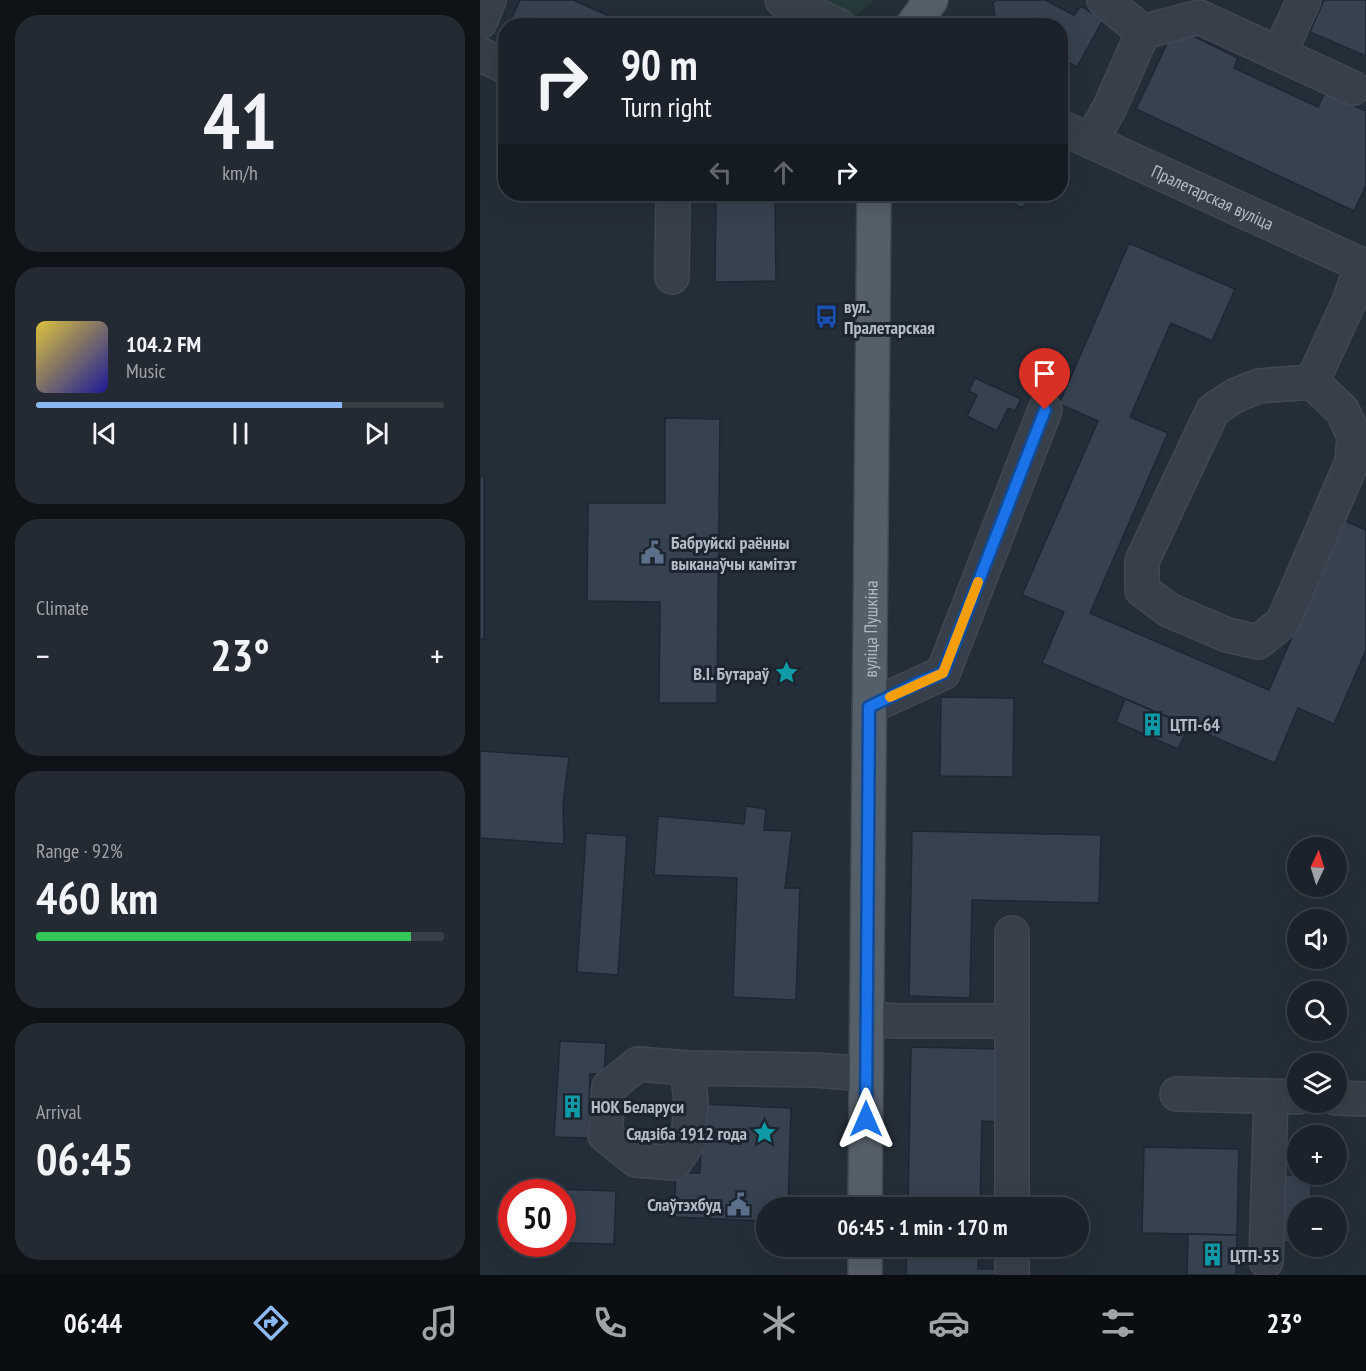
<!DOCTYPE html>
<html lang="en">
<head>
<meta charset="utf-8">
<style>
	body { margin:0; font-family:"PT Sans Narrow",sans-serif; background:#242a33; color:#f1f3f6; height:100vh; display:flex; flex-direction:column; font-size:22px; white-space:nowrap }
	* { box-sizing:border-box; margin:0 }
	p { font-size:20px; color:#a0a4a9 }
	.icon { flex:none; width:33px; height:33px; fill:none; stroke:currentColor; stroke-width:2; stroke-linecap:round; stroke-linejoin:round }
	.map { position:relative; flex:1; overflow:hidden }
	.details { display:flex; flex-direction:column; gap:15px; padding:15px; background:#0f1318; width:480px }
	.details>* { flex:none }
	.top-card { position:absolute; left:18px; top:18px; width:570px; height:183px; border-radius:24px; box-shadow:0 6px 24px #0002,0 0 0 2px #393f47; background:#1b222b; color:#f1f3f6; overflow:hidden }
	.needle { width:39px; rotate:4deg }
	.controls { position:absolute; left:807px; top:837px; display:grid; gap:12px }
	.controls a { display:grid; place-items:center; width:60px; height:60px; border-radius:50%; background:#1b222b; box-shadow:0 6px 24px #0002,0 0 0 2px #393f47; font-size:30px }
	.speed { position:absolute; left:18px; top:1179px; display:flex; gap:12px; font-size:30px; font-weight:700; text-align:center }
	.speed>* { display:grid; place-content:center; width:78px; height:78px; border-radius:50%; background:#1b222b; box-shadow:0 6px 24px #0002,0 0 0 2px #393f47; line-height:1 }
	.speed .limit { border:9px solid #d22; background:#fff; color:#111 }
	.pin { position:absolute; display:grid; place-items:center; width:51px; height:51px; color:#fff; margin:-62px -26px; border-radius:50% 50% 50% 0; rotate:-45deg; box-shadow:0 0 6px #0007 }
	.pin .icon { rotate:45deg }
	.me { position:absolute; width:66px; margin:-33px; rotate:0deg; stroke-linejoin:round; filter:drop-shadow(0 0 4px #0008) }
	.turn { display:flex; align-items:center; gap:21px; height:126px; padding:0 24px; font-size:27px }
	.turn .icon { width:78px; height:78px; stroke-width:2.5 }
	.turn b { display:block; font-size:42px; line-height:51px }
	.lanes { display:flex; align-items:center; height:57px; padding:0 24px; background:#0003; justify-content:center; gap:30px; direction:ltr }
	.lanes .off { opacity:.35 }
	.big { font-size:45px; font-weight:700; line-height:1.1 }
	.details .card { flex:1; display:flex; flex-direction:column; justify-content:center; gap:9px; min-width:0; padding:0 21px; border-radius:24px; background:#242a33 }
	.details .dial { align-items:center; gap:0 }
	.dial b { font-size:78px; line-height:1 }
	.song { display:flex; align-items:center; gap:18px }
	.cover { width:72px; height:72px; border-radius:9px; background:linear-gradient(135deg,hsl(50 70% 55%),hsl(240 70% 35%)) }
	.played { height:6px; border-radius:3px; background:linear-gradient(90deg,#8cb8f1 75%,#393f47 75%) }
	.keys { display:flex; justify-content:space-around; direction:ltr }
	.heat { display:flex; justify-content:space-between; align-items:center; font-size:33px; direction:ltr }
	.charge { height:9px; border-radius:4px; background:linear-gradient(90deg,#34c759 92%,#393f47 0) }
	.trip { position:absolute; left:276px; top:1197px; width:333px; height:60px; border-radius:30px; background:#1b222b; box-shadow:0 6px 24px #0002,0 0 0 2px #393f47; font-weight:700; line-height:60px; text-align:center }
	.menu { display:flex; height:96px; justify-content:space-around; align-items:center; background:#0b0e11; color:#a0a4a9 }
	.menu .icon { width:42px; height:42px }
	.menu .selected { color:#8cb8f1 }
	.menu b { font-size:27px; color:#f1f3f6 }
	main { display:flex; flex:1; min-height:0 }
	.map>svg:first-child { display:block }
	.green { fill:#26393b }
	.building { fill:#364250; stroke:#1e2731; stroke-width:1.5 }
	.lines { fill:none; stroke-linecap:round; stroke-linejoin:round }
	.minor-casing { stroke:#404953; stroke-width:36 }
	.major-casing { stroke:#404953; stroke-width:36 }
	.minor { stroke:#37404a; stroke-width:33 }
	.major { stroke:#555f6a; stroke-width:33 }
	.route-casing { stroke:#114b97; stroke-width:15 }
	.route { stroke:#1a73e8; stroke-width:10 }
	.slow { stroke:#f59e0b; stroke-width:10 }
	.labels { text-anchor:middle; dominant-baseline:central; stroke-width:6; stroke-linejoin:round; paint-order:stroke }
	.street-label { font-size:18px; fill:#b2bbc6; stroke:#1c252f }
	.poi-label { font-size:18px; font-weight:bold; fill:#b2bbc6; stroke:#1c252f; text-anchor:start }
</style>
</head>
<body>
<main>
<section class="details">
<div class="card dial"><b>41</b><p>km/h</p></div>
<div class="card">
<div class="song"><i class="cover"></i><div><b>104.2 FM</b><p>Music</p></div></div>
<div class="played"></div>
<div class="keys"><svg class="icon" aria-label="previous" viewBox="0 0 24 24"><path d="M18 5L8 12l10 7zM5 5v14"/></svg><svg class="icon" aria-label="pause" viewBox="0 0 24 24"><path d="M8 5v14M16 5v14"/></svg><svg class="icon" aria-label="next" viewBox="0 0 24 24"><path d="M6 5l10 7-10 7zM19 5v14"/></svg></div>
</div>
<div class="card"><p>Climate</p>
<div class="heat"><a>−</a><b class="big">23°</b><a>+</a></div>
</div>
<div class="card"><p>Range · 92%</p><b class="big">460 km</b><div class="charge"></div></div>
<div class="card"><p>Arrival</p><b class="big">06:45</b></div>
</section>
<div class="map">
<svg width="886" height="1275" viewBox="0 0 886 1275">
	<rect width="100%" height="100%" fill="#242e39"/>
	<polygon class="green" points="302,0 394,0 365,26"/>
	<g class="building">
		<polygon points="40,0 93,0 152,26 28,26"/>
		<polygon points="515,0 565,0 594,15 601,6 623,20 597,67 580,58 580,26 516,26 513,3"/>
		<polygon points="844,0 886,0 886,56 830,32"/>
		<polygon points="695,27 758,58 754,68 838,107 845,92 886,111 886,186 874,211 656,109"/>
		<polygon points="236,194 295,194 296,281 235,282"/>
		<polygon points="513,194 549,194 543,208"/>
		<polygon points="649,243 755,289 732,341 691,323 650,417 688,433 610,613 789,690 863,520 886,530 886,650 854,724 818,708 795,763 562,663 584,612 542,595 618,421 579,404"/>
		<polygon points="495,378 541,399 535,411 528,408 517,431 487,416 497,395 489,391"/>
		<polygon points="185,418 240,419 237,703 179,703 180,602 107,601 108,503 185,503"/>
		<rect x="0" y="476" width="4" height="163"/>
		<polygon points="461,697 534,698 533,777 460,776"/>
		<polygon points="645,699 709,726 698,749 636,722"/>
		<polygon points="0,751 89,757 83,805 84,844 0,838"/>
		<polygon points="266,806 286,809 284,830 312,831 305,888 320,888 316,1000 253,997 257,878 174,875 178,816 264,824"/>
		<polygon points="432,831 621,835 619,903 492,900 490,998 429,996"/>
		<polygon points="106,833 147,836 138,975 97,972"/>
		<polygon points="80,1041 126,1043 124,1074 110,1074 108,1138 74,1137"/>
		<polygon points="431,1047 521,1049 519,1122 502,1121 500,1208 428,1208"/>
		<polygon points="223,1104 311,1108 308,1208 286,1208 286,1221 194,1217 196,1173 220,1173"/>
		<polygon points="664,1147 759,1149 757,1235 662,1233"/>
		<polygon points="798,1175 832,1175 830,1208 818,1208 818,1242 796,1242"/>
		<polygon points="74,1189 136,1191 134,1244 82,1243 82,1192 74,1192"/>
		<polygon points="708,1234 757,1235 756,1275 707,1275"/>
		<polygon points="427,1246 499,1246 498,1269 516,1269 516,1275 426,1275"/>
	</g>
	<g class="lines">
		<defs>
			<g id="minor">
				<polyline points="302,0 359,26"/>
				<polyline points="624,0 663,32"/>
				<polyline points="0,22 9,0"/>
				<polyline points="0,54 26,67"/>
				<polyline points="799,54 824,0"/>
				<path id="s1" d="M580,127l306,140"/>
				<polyline points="611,141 630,107 663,32 719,17 873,88"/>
				<polyline points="192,277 193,194"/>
				<polyline points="832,382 862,410 874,436 872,462 803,622 778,642 747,635 689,610 662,590 662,561 733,410 756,395 779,386 832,382 869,302 882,265"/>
				<polyline points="389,707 463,673 565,410"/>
				<polyline points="387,1019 418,1021 532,1021"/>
				<polyline points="207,1068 211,1101 208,1142 194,1163 156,1160 125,1135 129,1087 158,1064 207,1068 335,1070 386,1074"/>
				<polyline points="697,1094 818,1097"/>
				<polyline points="856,1098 886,1099"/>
				<polyline points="532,1208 532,933"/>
				<polyline points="532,1246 532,1275"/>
				<polyline points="786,1261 791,1097"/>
			</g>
			<g id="major">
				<polyline points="432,26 451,0"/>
				<path id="s2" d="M385,1208l9,-1014"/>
				<polyline points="385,1275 385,1246"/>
			</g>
		</defs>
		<use href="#minor" class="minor-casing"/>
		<use href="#major" class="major-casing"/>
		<use href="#minor" class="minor"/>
		<use href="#major" class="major"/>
	</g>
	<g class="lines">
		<defs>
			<polyline id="route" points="386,1119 389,707 438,683 463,673 565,410"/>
		</defs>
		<use href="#route" class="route-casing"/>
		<use href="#route" class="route"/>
		<polyline class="slow" points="410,697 463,673 498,582"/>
	</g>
	<defs>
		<symbol id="bus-bare" viewBox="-9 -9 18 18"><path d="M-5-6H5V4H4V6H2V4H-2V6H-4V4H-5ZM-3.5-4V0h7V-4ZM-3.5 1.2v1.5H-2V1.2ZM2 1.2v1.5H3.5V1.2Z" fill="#1a4fb4" stroke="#1c252f" stroke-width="2.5" paint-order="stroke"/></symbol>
		<symbol id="civic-bare" viewBox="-9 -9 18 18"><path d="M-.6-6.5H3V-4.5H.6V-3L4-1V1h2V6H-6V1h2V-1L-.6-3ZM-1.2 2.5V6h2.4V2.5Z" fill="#5c6f8a" stroke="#1c252f" stroke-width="2.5" paint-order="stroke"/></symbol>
		<symbol id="sight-bare" viewBox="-9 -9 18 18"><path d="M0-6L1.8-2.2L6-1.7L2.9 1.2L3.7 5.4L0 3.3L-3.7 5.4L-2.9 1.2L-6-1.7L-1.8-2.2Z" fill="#0f9aa8" stroke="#1c252f" stroke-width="2.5" paint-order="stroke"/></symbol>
		<symbol id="building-bare" viewBox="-9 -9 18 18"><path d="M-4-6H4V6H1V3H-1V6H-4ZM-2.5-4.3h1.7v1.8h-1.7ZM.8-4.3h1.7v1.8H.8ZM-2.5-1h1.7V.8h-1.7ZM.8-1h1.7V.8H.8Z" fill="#0f9aa8" stroke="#1c252f" stroke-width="2.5" paint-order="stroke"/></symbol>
	</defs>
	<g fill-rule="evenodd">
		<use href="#bus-bare" x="330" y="300" width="33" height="33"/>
		<use href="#civic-bare" x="156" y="536" width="33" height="33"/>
		<use href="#sight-bare" x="290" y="656" width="33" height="33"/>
		<use href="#building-bare" x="656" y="708" width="33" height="33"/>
		<use href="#building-bare" x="76" y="1090" width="33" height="33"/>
		<use href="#sight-bare" x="268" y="1116" width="33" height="33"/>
		<use href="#civic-bare" x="242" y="1188" width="33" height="33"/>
		<use href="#building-bare" x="716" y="1238" width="33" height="33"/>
	</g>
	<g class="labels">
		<g class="street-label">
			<text stroke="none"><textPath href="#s1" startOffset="168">Пралетарская вуліца</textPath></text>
			<text stroke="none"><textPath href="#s2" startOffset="579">вуліца Пушкіна</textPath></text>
		</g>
		<g class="poi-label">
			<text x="364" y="306">вул.<tspan x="364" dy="21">Пралетарская</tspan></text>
			<text x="191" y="542">Бабруйскі раённы<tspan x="191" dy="21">выканаўчы камітэт</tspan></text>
			<text x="289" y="673" text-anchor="end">В.І. Бутараў</text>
			<text x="690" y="724">ЦТП-64</text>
			<text x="111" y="1106">НОК Беларуси</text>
			<text x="267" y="1133" text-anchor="end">Сядзіба 1912 года</text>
			<text x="241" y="1204" text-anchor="end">Слаўтэхбуд</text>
			<text x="750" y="1255">ЦТП-55</text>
		</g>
	</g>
</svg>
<div class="controls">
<a><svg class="needle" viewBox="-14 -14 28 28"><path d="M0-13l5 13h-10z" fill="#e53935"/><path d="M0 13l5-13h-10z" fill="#a0a4a9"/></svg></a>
<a><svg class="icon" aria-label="sound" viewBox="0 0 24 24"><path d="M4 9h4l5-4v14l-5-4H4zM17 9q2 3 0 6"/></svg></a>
<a><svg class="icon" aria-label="search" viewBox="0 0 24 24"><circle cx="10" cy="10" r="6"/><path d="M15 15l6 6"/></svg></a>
<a><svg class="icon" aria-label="layers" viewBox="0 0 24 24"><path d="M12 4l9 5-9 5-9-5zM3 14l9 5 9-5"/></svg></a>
<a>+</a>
<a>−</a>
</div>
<div class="speed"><div class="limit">50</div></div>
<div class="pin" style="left:565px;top:410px;background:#d93025"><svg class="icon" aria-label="arrive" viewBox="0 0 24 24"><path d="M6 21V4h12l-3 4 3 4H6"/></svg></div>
<svg class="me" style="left:386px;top:1119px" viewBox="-20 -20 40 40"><path d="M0-17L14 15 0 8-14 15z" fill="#1a73e8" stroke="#fff" stroke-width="4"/></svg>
<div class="trip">06:45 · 1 min · 170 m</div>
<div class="top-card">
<div class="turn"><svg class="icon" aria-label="right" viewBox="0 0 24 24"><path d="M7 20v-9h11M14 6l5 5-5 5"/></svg><div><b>90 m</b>Turn right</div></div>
<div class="lanes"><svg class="icon off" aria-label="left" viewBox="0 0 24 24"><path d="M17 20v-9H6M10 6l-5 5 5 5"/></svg><svg class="icon off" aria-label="ahead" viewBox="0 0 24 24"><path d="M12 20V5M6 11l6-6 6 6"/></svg><svg class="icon" aria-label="right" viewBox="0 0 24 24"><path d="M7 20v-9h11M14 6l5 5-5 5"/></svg></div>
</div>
</div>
</main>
<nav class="menu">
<b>06:44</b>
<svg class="icon selected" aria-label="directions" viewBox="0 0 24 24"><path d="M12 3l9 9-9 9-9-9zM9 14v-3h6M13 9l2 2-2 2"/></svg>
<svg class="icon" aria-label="music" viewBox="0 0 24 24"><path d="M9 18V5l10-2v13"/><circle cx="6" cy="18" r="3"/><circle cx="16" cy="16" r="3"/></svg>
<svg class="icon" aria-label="phone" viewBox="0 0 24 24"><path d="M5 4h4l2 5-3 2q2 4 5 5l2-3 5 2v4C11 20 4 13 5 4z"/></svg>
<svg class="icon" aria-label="climate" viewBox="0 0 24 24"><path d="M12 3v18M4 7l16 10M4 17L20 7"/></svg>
<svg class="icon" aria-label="car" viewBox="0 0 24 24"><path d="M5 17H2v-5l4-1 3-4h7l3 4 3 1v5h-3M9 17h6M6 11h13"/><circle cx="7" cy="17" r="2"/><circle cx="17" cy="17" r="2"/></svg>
<svg class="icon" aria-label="filters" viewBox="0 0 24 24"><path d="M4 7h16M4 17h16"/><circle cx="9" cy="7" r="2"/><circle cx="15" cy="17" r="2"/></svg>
<b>23°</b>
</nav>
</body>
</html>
